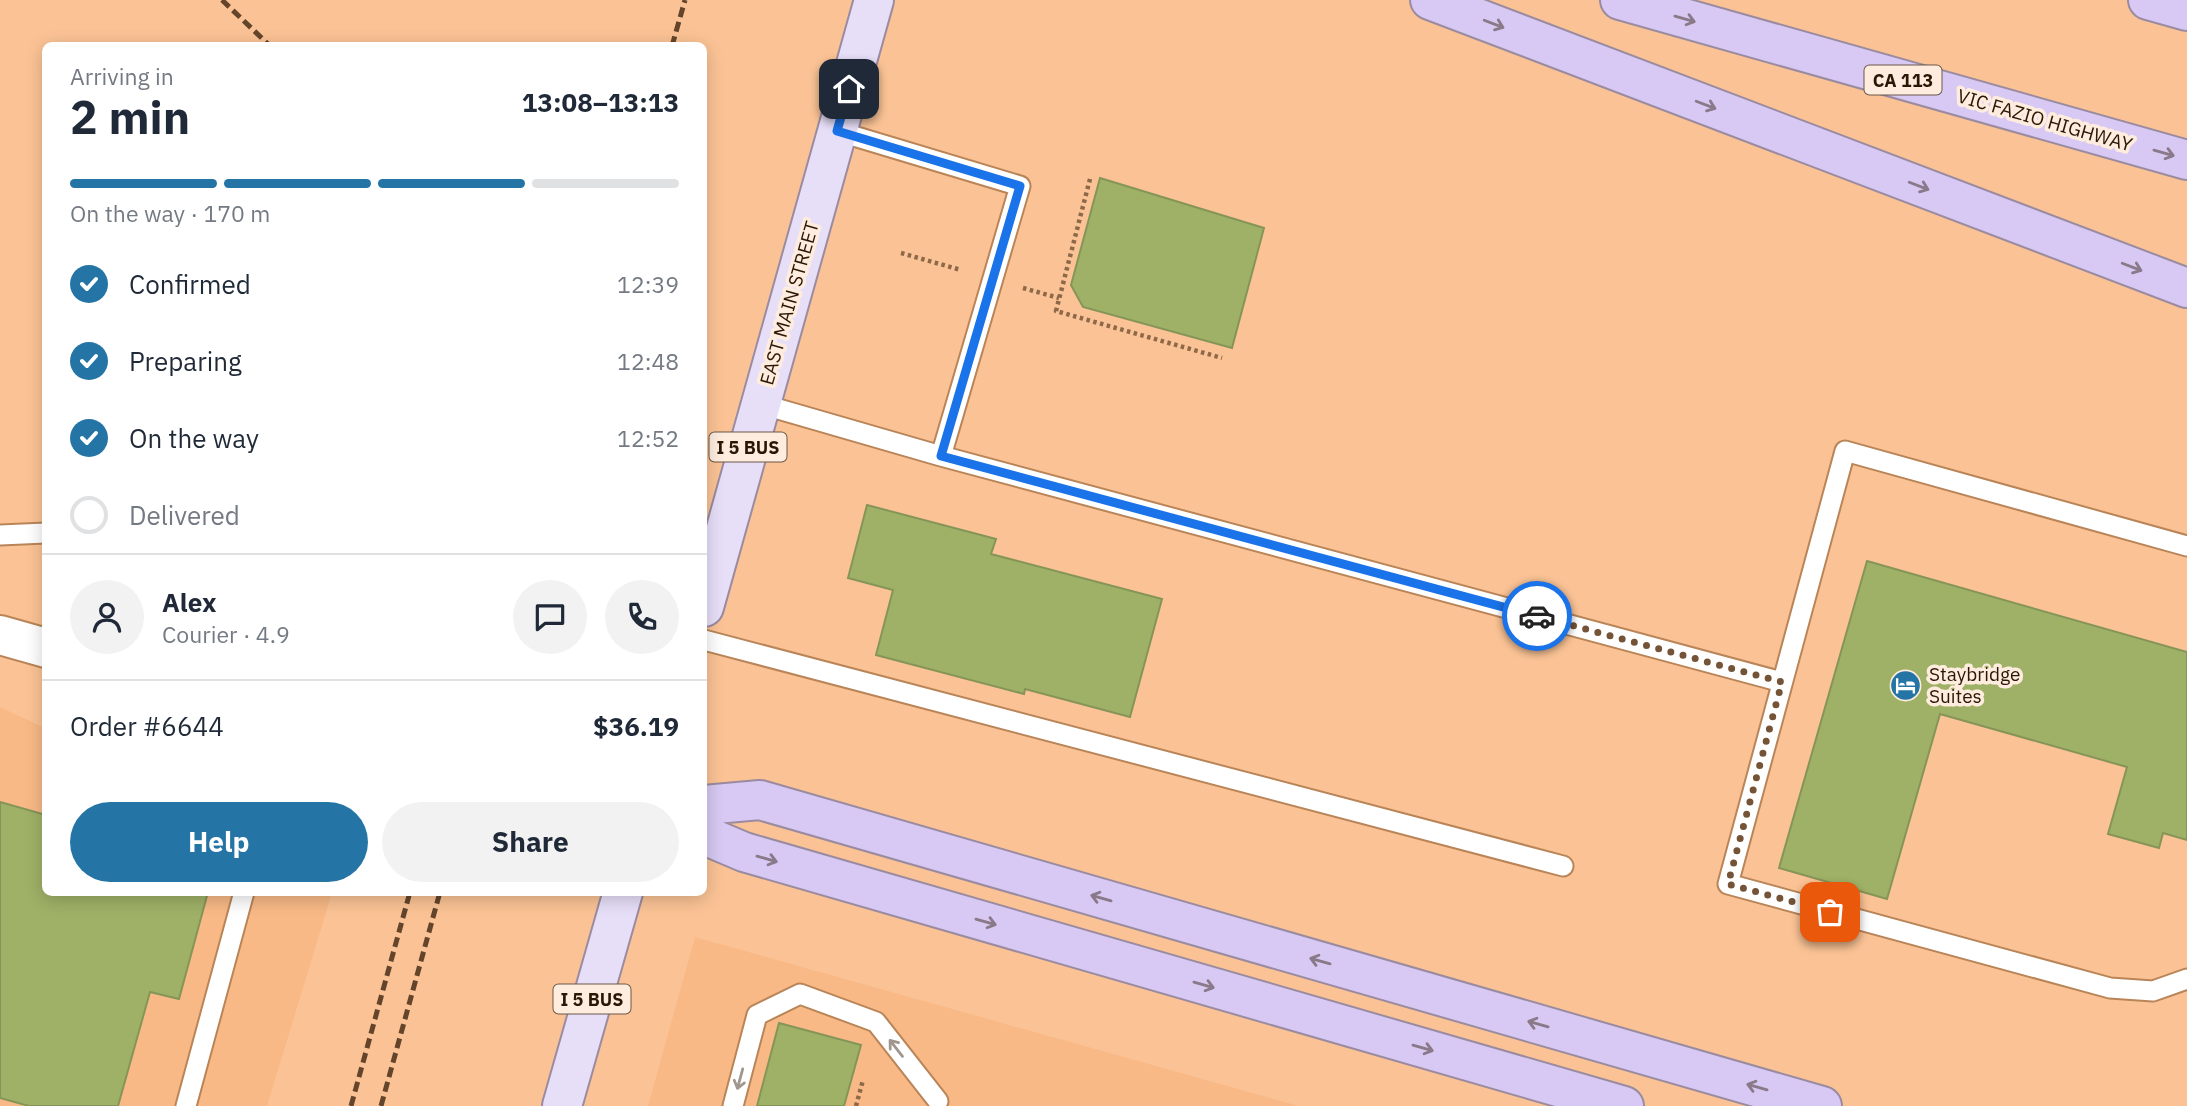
<!DOCTYPE html>
<meta charset="utf-8">
<style>
:root{--surface:#fff;--page:#f2f2f3;--text:#1f2937;--muted:#747a83;--line:#e0e1e3;--accent:#2475a6}
body{margin:0;font-family:"IBM Plex Sans",sans-serif;background:var(--page);color:var(--text);height:100vh;display:flex;flex-direction:column;font-size:26px;white-space:nowrap}
*{box-sizing:border-box;margin:0}
p{font-size:23px;color:var(--muted)}
.icon{flex:none;width:38px;height:38px;fill:none;stroke:currentColor;stroke-width:2;stroke-linecap:round;stroke-linejoin:round}
.map{position:relative;flex:1;overflow:hidden}
.details{position:absolute;left:42px;top:42px;width:665px;height:854px;display:flex;flex-direction:column;background:var(--surface);border-radius:10px;box-shadow:0 4px 18px #0003}
.details>*{flex:none}
.pin{position:absolute;display:grid;place-items:center;width:60px;height:60px;color:#fff;margin:-30px;border-radius:14px;box-shadow:0 4px 10px #0006}
.courier{position:absolute;display:grid;place-items:center;width:70px;height:70px;margin:-35px;border:5px solid #1a73e8;border-radius:50%;background:#fff;color:#222;box-shadow:0 2px 9px #0007}
.summary em{font-style:normal;font-weight:800}
.summary div{display:flex;flex-direction:column-reverse}
.summary{display:flex;align-items:center;justify-content:space-between;height:119px;padding:0 28px}
h1{font-size:46px;font-weight:800;line-height:52px}
.bar{display:grid;grid-template-columns:repeat(4,1fr);gap:10px 7px;align-content:center;height:84px;padding:0 28px}
.bar i{height:9px;border-radius:5px;background:var(--line)}
.bar .current{background:var(--accent)}
.bar p{grid-column:span 4}
.line{display:flex;align-items:center;gap:18px;padding:0 28px;border-top:2px solid var(--line)}
.line div{flex:1}
.round{display:grid;place-items:center;flex:none;width:74px;height:74px;border-radius:37px;background:var(--page)}
ol{padding:0 28px;list-style:none}
li{display:flex;align-items:center;gap:21px;height:77px}
li p{margin-inline-start:auto}
li .icon{padding:7px;border-radius:50%;background:var(--accent);color:#fff;stroke-width:4}
li:last-child{color:var(--muted)}
li i{width:38px;height:38px;border:4px solid var(--line);border-radius:50%}
.action{display:flex;gap:14px;margin-top:auto;padding:14px 28px}
.action a{flex:1;height:80px;border-radius:42px;background:var(--accent);color:#fff;font-size:28px;font-weight:800;line-height:80px;text-align:center}
.action a+a{background:var(--page);color:var(--text)}
.map>svg:first-child{display:block}
</style>
<div class="map">
<svg width="2187" height="1106" viewBox="0 0 2187 1106">
<rect width="100%" height="100%" fill="#fbc395"/>
<path fill="#f8b986" d="M 0,707 L 45,728 L 46,892 L 332,893 L 267,1106 L 0,1106 Z
M 695,937 L 1299,1106 L 648,1106 Z"/>
<path fill="#9fb167" stroke="#869557" stroke-width="2" d="M 1100,178 L 1264,228 L 1232,348 L 1083,307 L 1071,285 Z
M 867,505 L 996,539 L 991,554 L 1162,599 L 1130,717 L 1025,689 L 1024,694 L 876,655 L 893,590 L 848,578 Z
M 1867,561 L 2187,652 L 2187,840 L 2163,833 L 2159,848 L 2108,834 L 2127,767 L 1940,714 L 1887,899 L 1779,868 Z
M 0,802 L 46,815 L 46,892 L 208,892 L 179,999 L 150,992 L 118,1106 L 29,1106 L 0,1098 Z
M 779,1023 L 861,1045 L 844,1106 L 757,1106 Z"/>
<g fill="none" stroke-linecap="round" stroke-linejoin="round">
<defs>
<path id="service" d="M 837,131 L 1020,186 L 941,456
M 761,404 L 941,456 L 1782,682
M 0,535 L 46,533
M 2187,546 L 1845,451 L 1728,884 L 2110,988 L 2153,991 L 2187,979
M 704,640 L 1563,866
M 186,1106 L 244,892
M 733,1106 L 757,1015 L 800,994 L 876,1022 L 938,1101"/>
<path id="minor" d="M 0,635 L 46,648"/>
<path id="primary" d="M 704,607 L 874,0
M 562,1106 L 623,892"/>
<path id="motorway" d="M 1430,0 L 2187,288
M 1620,0 L 2187,160
M 2148,0 L 2187,11
M 704,805 L 760,800 L 1822,1106
M 704,835 L 744,852 L 1624,1106"/>
</defs>
<use href="#service" stroke="#b98558" stroke-width="23"/>
<use href="#minor" stroke="#b98558" stroke-width="42"/>
<use href="#primary" stroke="#9b8ba0" stroke-width="42"/>
<use href="#motorway" stroke="#9b8ba0" stroke-width="42"/>
<path stroke="#8d6849" stroke-width="4.5" stroke-dasharray="3.5 3.5" stroke-linecap="butt" d="M 1090,179 L 1056,311 L 1222,358
M 901,253 L 961,270
M 1023,288 L 1059,298
M 856,1106 L 863,1080"/>
<use href="#service" stroke="#fff" stroke-width="19"/>
<use href="#minor" stroke="#fff" stroke-width="38"/>
<use href="#primary" stroke="#e7dff8" stroke-width="38"/>
<use href="#motorway" stroke="#d7c9f3" stroke-width="38"/>
<path stroke="#64452c" stroke-width="5" stroke-dasharray="10 5" stroke-linecap="butt" d="M 222,0 L 270,46
M 672,46 L 685,0
M 351,1106 L 410,892
M 381,1106 L 440,892"/>
</g>
<defs><path id="oneway-shaft" d="M-6 0H5M1.5-3L5.5 0L1.5 3" fill="none" stroke-width="1.6" stroke-linecap="round" stroke-linejoin="round" transform="scale(1.75)"/></defs>
<g stroke="#8a7988">
<use href="#oneway-shaft" transform="translate(1685 19) rotate(16)"/>
<use href="#oneway-shaft" transform="translate(1494 24) rotate(21)"/>
<use href="#oneway-shaft" transform="translate(1706 105) rotate(21)"/>
<use href="#oneway-shaft" transform="translate(2164 153) rotate(16)"/>
<use href="#oneway-shaft" transform="translate(1919 186) rotate(21)"/>
<use href="#oneway-shaft" transform="translate(2132 267) rotate(21)"/>
<use href="#oneway-shaft" transform="translate(767 859) rotate(16)"/>
<use href="#oneway-shaft" transform="translate(1101 898) rotate(-164)"/>
<use href="#oneway-shaft" transform="translate(986 922) rotate(16)"/>
<use href="#oneway-shaft" transform="translate(1320 961) rotate(-164)"/>
<use href="#oneway-shaft" transform="translate(1204 985) rotate(16)"/>
<use href="#oneway-shaft" transform="translate(1538 1024) rotate(-164)"/>
<use href="#oneway-shaft" transform="translate(1423 1048) rotate(16)"/>
<use href="#oneway-shaft" transform="translate(1757 1087) rotate(-164)"/>
</g>
<g stroke="#a0978e">
<use href="#oneway-shaft" transform="translate(896 1048) rotate(-128)"/>
<use href="#oneway-shaft" transform="translate(740 1079) rotate(105)"/>
</g>
<g fill="none" stroke-linecap="round" stroke-linejoin="round">
<path stroke="#745337" stroke-width="7" stroke-dasharray="0 12.6" d="M 1537,616 L 1782,682 L 1728,884 L 1830,912"/>
<path stroke="#1a73e8" stroke-width="9" d="M 849,89 L 837,131 L 1020,186 L 941,456 L 1537,616"/>
</g>
<defs>
<symbol id="hotel-disc" viewBox="-11 -11 22 22"><circle r="9.5" fill="#2475a6" stroke="#feeddf"/><path d="M-6-4.5h1.5V1H6V5H4.5V3h-9V5H-6ZM-4 0a1.8 1.8 0 1 1 3.6 0ZM.5 0V-2.5h3Q6-2.5 6 0Z" fill="#fff"/></symbol>
</defs>
<g fill-rule="evenodd">
<use href="#hotel-disc" x="1888" y="668" width="35" height="35"/>
</g>
<g text-anchor="middle" dominant-baseline="central" stroke-width="7" stroke-linejoin="round" paint-order="stroke">
<g fill="#feeddf" stroke="#6b5746" stroke-width="2">
<rect x="1864.5" y="65.5" width="77" height="29" rx="5"/>
<rect x="709.5" y="432.5" width="77" height="29" rx="5"/>
<rect x="553.5" y="984.5" width="77" height="29" rx="5"/>
</g>
<g font-size="18" font-weight="bold" fill="#2c1705">
<text x="1903" y="80">CA 113</text>
<text x="748" y="447">I 5 BUS</text>
<text x="592" y="999">I 5 BUS</text>
</g>
<g font-size="19" fill="#2c1705" stroke="#feeddf">
<text transform="translate(2045 120) rotate(16)">VIC FAZIO HIGHWAY</text>
<text transform="translate(789 303) rotate(-74)">EAST MAIN STREET</text>
</g>
<g font-size="19" fill="#2c1705" stroke="#feeddf" text-anchor="start">
<text x="1929" y="674">Staybridge<tspan x="1929" dy="22">Suites</tspan></text>
</g>
</g>
</svg>
<div class="pin" style="left:1830px;top:912px;background:#ea580c"><svg class="icon" aria-label="bag" viewBox="0 0 24 24"><path d="M5 8h14l-1 12H6zM9 8a3 3 0 0 1 6 0"/></svg></div>
<div class="pin" style="left:849px;top:89px;background:#1f2937"><svg class="icon" aria-label="home" viewBox="0 0 24 24"><path d="M3 11l9-7 9 7M6 9v11h12V9"/></svg></div>
<div class="courier" style="left:1537px;top:616px"><svg class="icon" aria-label="car" viewBox="0 0 24 24"><path d="M5 17H2v-5l4-1 3-4h7l3 4 3 1v5h-3M9 17h6M6 11h13"/><circle cx="7" cy="17" r="2"/><circle cx="17" cy="17" r="2"/></svg></div>
<section class="details">
<div class="summary"><div><h1>2 min</h1><p>Arriving in</p></div><em>13:08–13:13</em></div>
<div class="bar"><i class="current"></i><i class="current"></i><i class="current"></i><i></i><p>On the way · 170 m</p></div>
<ol>
<li><svg class="icon" aria-label="check" viewBox="0 0 24 24"><path d="M5 12l5 5 9-10"/></svg>Confirmed<p>12:39</p></li>
<li><svg class="icon" aria-label="check" viewBox="0 0 24 24"><path d="M5 12l5 5 9-10"/></svg>Preparing<p>12:48</p></li>
<li><svg class="icon" aria-label="check" viewBox="0 0 24 24"><path d="M5 12l5 5 9-10"/></svg>On the way<p>12:52</p></li>
<li><i></i>Delivered</li>
</ol>
<div class="line" style="height:126px"><a class="round"><svg class="icon" aria-label="person" viewBox="0 0 24 24"><circle cx="12" cy="8" r="4"/><path d="M4 21q1-7 8-7t8 7"/></svg></a><div><b>Alex</b><p>Courier · 4.9</p></div><a class="round"><svg class="icon" aria-label="chat" viewBox="0 0 24 24"><path d="M4 5h16v11H9l-5 4z"/></svg></a><a class="round"><svg class="icon" aria-label="phone" viewBox="0 0 24 24"><path d="M5 4h4l2 5-3 2q2 4 5 5l2-3 5 2v4C11 20 4 13 5 4z"/></svg></a></div>
<div class="line" style="height:91px"><div>Order #6644</div><b>$36.19</b></div>
<div class="action"><a>Help</a><a>Share</a></div>
</section>
</div>
